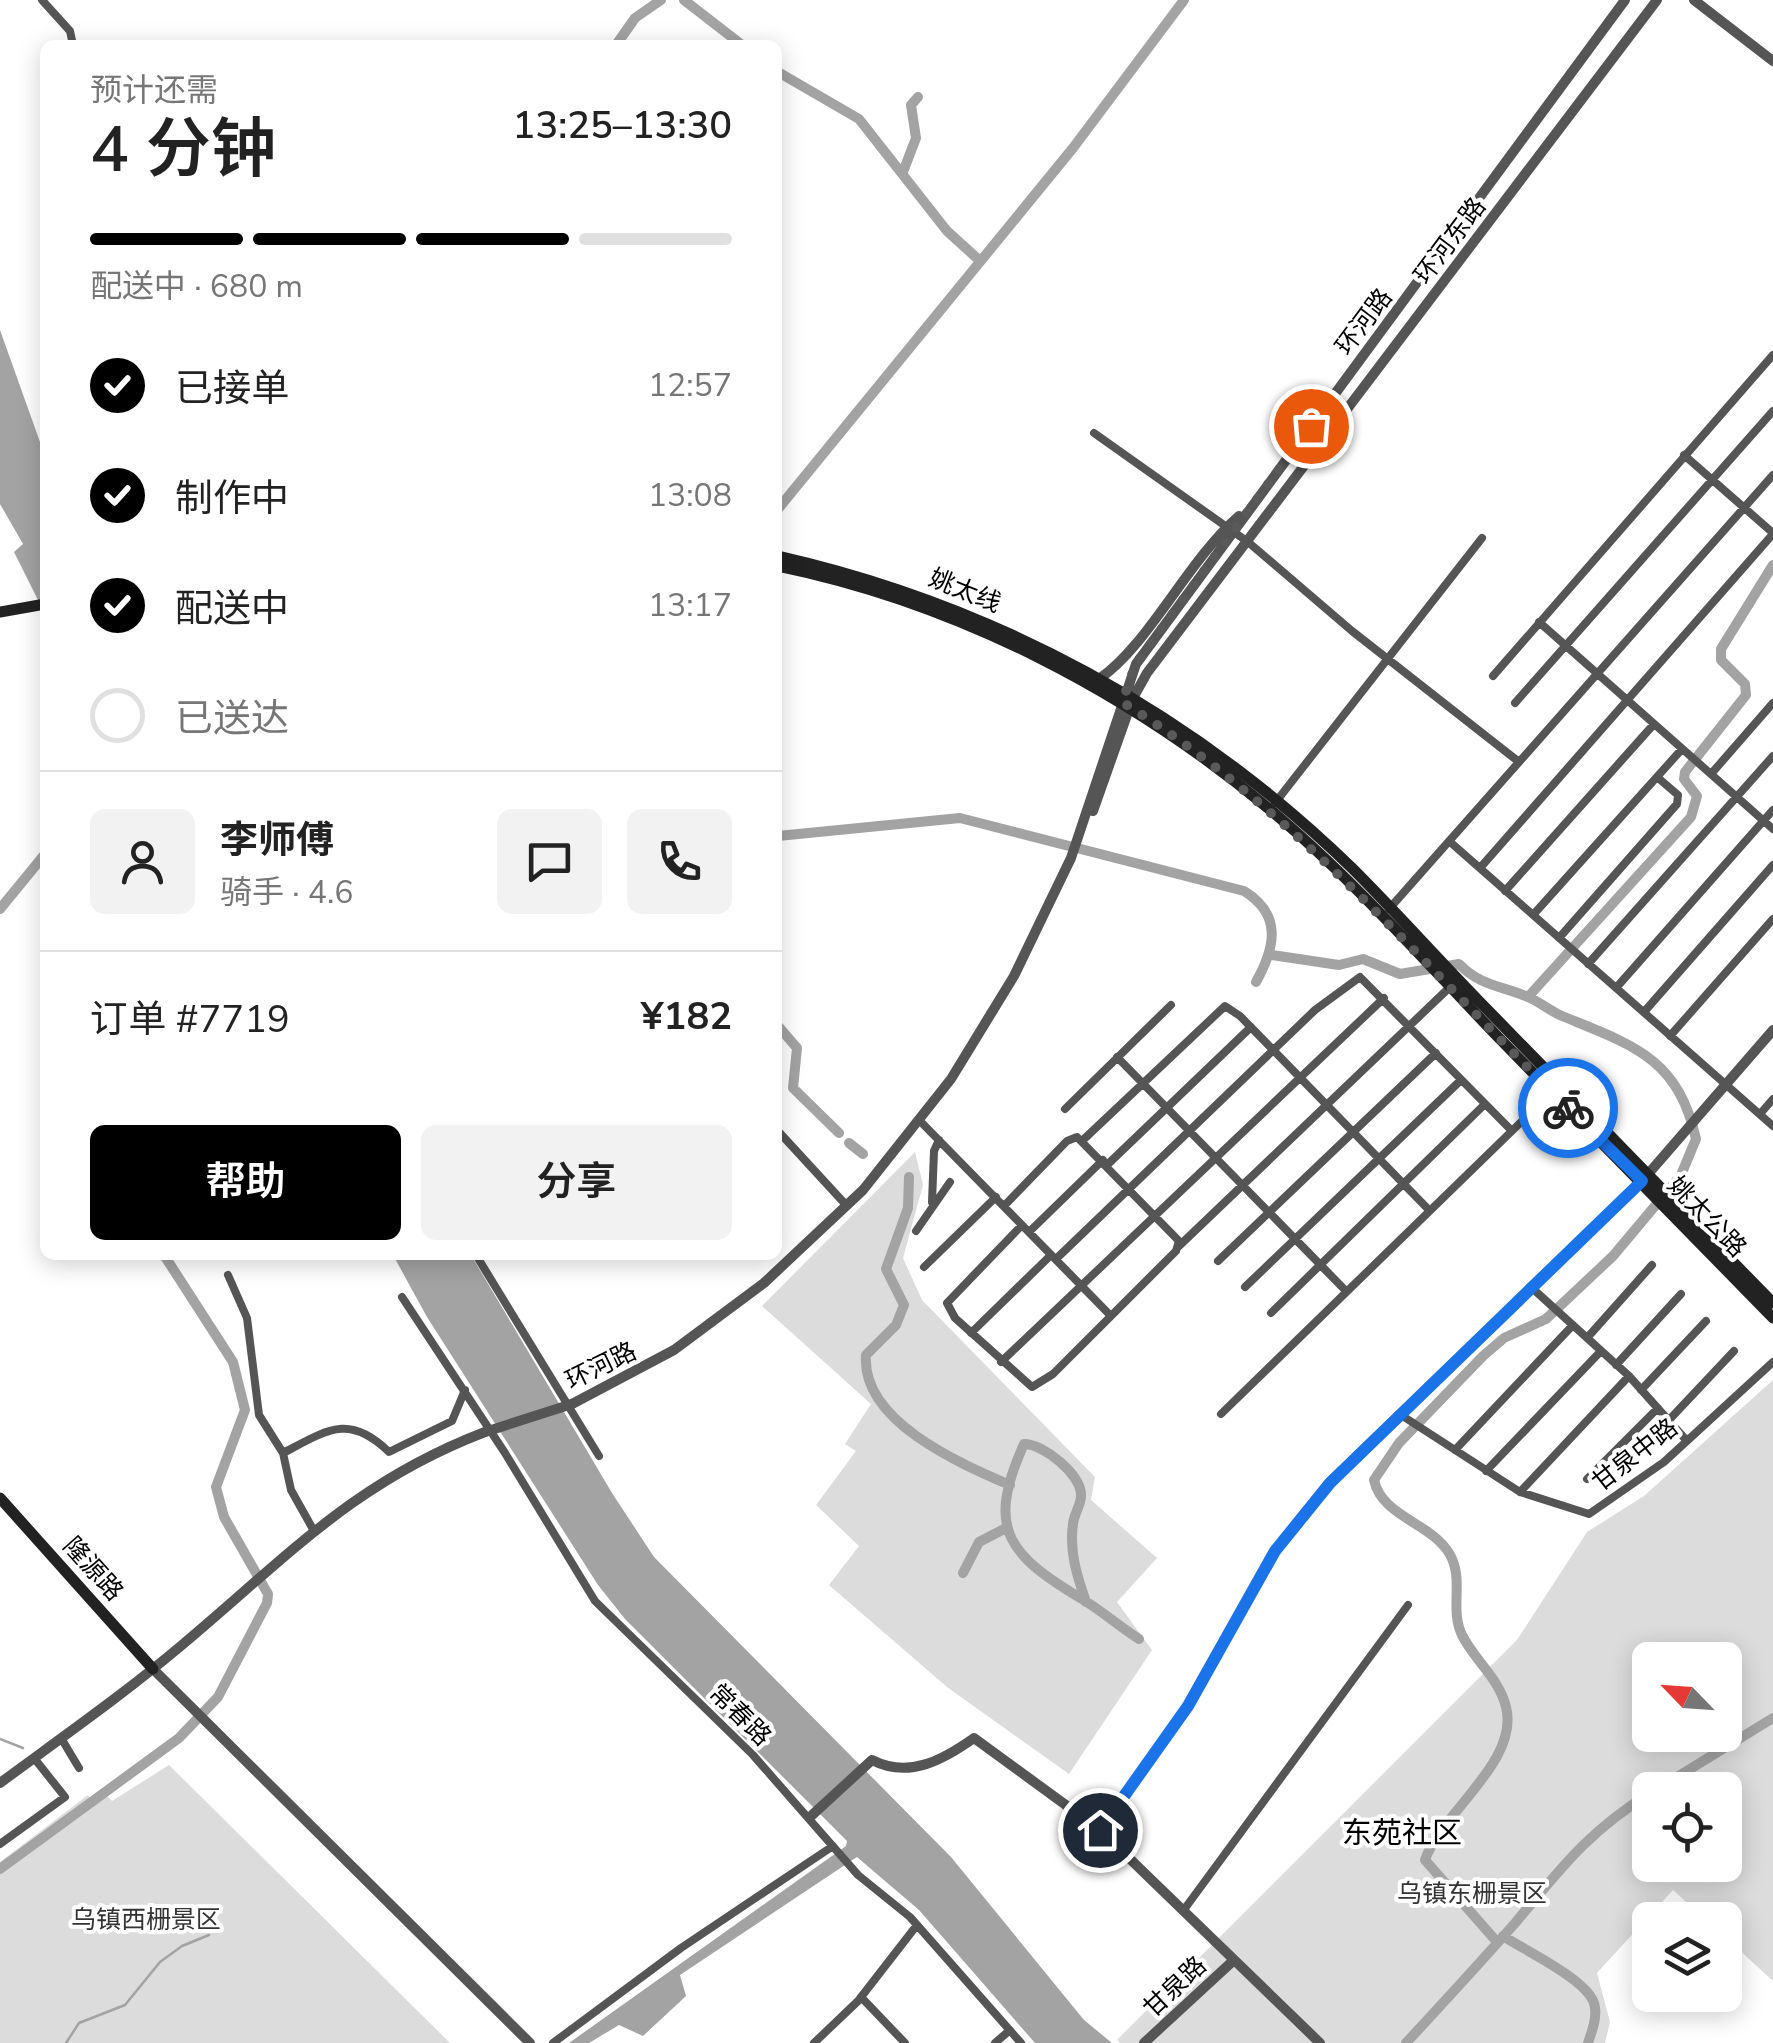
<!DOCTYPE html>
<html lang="zh">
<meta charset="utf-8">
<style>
:root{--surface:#fff;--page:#f2f2f2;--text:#222;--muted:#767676;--line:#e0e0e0;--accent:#000}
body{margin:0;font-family:"Nunito Sans","Noto Sans SC",sans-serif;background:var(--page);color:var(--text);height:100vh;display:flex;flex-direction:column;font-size:38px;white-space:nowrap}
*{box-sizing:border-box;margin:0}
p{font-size:32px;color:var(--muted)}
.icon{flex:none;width:55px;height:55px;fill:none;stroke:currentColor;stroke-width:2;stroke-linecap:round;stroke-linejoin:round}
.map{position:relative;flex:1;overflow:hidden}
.drawer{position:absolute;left:40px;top:40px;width:742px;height:1220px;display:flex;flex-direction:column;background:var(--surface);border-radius:15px;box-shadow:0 5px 25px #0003}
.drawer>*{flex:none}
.needle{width:65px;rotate:295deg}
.controls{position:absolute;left:1632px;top:1642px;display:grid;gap:20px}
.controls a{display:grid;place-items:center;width:110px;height:110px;border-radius:15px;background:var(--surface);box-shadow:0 5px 25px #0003;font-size:50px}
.pin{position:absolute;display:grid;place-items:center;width:85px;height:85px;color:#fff;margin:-42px;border:5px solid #fff;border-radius:50%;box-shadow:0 2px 10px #0007}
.courier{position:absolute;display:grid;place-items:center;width:100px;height:100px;margin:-50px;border:8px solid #1a73e8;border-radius:50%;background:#fff;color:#222;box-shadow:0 2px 12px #0007}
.head em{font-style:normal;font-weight:600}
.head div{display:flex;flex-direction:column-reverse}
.head{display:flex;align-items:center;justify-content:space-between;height:170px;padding:0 50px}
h1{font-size:65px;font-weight:600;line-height:75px}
.bar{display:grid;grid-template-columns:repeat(4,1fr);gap:15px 10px;align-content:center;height:120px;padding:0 50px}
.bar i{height:12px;border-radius:8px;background:var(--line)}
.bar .current{background:var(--accent)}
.bar p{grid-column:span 4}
.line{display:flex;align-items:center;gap:25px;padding:0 50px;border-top:2px solid var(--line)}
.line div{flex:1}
.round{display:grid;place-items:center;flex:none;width:105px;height:105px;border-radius:15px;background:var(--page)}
ol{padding:0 50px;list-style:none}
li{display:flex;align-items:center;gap:30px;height:110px}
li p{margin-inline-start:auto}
li .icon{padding:10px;border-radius:50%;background:var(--accent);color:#fff;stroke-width:4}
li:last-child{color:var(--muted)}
li i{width:55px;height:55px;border:5px solid var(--line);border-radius:50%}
.action{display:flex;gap:20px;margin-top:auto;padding:20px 50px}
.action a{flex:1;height:115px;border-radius:15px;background:var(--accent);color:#fff;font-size:40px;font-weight:600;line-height:115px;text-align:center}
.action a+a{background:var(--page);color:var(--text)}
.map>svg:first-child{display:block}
</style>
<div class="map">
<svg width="1773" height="2043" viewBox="0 0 1773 2043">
<rect width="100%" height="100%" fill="#fff"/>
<path fill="#dcdcdc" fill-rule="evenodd" d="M 915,1152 L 923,1185 L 903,1258 L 922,1300 L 1095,1477 L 1091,1500 L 1157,1558 L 1117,1602 L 1152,1650 L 1069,1774 L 947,1687 L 829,1585 L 859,1546 L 816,1505 L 856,1451 L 845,1444 L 871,1404 L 762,1306 Z
M 1773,1380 L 1773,1981 L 1725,1937 L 1725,1920 L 1706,1920 L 1673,1890 L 1597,1973 L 1610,2022 L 1605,2043 L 1120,2043 L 1117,2040 L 1517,1640 L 1587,1532 L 1644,1496 ZM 1650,1660 L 1725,1660 L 1725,1735 L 1650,1735 ZM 1650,1790 L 1725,1790 L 1725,1865 L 1650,1865 Z
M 169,1765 L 450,2043 L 0,2043 L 0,1862 L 88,1795 L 90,1798 L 103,1791 L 112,1801 Z"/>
<path fill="#a3a3a3" d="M 0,330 L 45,456 L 45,614 L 14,552 L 23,544 L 0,504 Z
M 393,1255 L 471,1255 L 612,1493 L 654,1557 L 951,1857 L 1084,2020 L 1112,2043 L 1035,2043 L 919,1910 L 857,1857 L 680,1975 L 686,1996 L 643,2036 L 619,2025 L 589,2043 L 569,2043 L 846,1846 L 847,1841 L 625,1619 L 598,1585 L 427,1317 Z"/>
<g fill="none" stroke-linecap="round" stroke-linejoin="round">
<path stroke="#a3a3a3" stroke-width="2.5" d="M 0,1739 L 23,1748
M 66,2043 L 79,2023 L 125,2005 L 160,1962 L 182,1946 L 209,1935"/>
<path stroke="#a3a3a3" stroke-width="10" d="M 684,0 L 742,45
M 616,45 L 635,18 L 661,0
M 778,72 L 859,119 L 947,231 L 979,260
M 903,172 L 916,138 L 911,105 L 918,97
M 778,509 L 1073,148 L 1184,0
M 778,836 L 960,818 L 1244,891 C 1283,915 1275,948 1256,982
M 0,909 L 45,854
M 1272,955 L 1339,965 L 1363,959 L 1400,974 L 1459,964 C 1480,986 1503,986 1528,997 C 1540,1002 1550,1011 1562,1016 C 1633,1045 1678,1058 1696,1139 L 1681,1175 L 1613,1256 L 1546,1319 L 1504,1338 L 1483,1356 L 1399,1443 L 1374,1480 C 1382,1517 1430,1522 1449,1553 C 1465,1579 1449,1608 1462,1635 C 1475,1661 1499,1678 1506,1707 C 1520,1761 1441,1813 1425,1860 L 1497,1942
M 1528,997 L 1691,817 L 1697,796 L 1684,779 L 1685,772 L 1746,695 L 1745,684 L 1721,660 L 1721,649 L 1773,565
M 778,1026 L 797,1048 L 793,1088 L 839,1133
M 849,1143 L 863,1154
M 909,1177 L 908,1208 L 886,1269 L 904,1305 L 896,1325 L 866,1355 C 861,1421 959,1463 1010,1485
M 963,1573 L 979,1542 L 1006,1528
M 1086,1602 C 1077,1576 1069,1551 1073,1524 C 1074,1513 1082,1504 1081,1494 C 1080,1474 1044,1444 1024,1444 C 985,1530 1009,1555 1082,1599 C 1102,1611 1120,1627 1139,1639
M 1656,1790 L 1773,1718
M 0,1869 L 179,1738 L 218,1697 L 267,1603 L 268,1594 L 224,1517 L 216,1487 L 245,1410 L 233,1362 L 164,1255
M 1503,1936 C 1526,1951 1586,1979 1594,2003 C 1598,2016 1592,2031 1588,2043
M 1406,2043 C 1443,2003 1480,1963 1516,1922 C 1562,1867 1588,1832 1650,1793"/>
<path stroke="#555" stroke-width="8" d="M 42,0 L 70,31 L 73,45
M 1094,433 L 1248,542 L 1352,631 L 1519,762
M 1684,455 L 1773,533
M 1539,622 L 1773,829
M 1493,676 L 1773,355
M 1515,703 L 1773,411
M 1711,774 L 1773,703
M 1275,803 L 1482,538
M 1449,841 L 1773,1126
M 1480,868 L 1773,534
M 1505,891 L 1654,724
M 1389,909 L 1773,475
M 1533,915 L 1682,749
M 1559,938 L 1677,804 L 1678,795 L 1657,777
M 1588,964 L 1773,756
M 1616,988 L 1773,810
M 1644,1012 L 1773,865
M 1670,1036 L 1773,919
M 1117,1057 L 1346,1291
M 1065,1109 L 1171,1005
M 1760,1114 L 1773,1099
M 920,1121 L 1110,1315
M 778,1131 L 847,1206
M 1083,1140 L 1225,1006 L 1240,1016 L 1429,1210
M 1107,1165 L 1251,1027
M 932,1202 L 934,1151 L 939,1140
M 1004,1206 L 1067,1141 L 1077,1137 L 1179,1241 L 1176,1251 L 1053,1374 L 1032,1387 L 955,1318 L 947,1303 L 1022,1225
M 916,1231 L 950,1182
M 1029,1232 L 1103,1160
M 1179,1246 L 1451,986
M 476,1255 L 599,1456
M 1056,1259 L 1315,1010 L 1360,977 L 1512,1131
M 1218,1261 L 1436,1053
M 924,1267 L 996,1197
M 228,1275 L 247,1318 L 259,1415 L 283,1453 L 291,1490 L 314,1531
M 1245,1287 L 1461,1080
M 1532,1288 L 1629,1376 L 1687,1441
M 402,1297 L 505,1453 L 595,1601 L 753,1755 L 858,1875 L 910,1917 L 1021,2043
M 1271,1313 L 1485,1104
M 971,1333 L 1051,1255
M 1587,1338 L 1652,1265
M 1001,1362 L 1384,998
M 1616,1365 L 1681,1294
M 1641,1390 L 1706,1321
M 1221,1414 L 1553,1091
M 1401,1415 L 1520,1492 L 1589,1514 L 1664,1462 L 1773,1362
M 1669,1420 L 1734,1351
M 1455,1450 L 1573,1325
M 283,1453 C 327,1430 349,1413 389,1452 L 452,1421 L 465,1390
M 1486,1471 L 1601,1351
M 1587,1479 L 1658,1408
M 1520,1492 L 1629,1376
M 61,1738 L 79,1768
M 0,1844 L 65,1797 L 34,1758
M 1183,1911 L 1408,1605
M 861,1997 L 905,2043
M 553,2043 L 681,1948 L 833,1846
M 814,2043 L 858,2001 L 917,1925
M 995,2043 L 1010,2030"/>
<path stroke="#555" stroke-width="10" d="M 1694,0 L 1773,61
M 1099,679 C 1148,646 1188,560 1239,516
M 1093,811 L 1133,698 L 1147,673 L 1657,0
M 572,1404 L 674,1350 L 764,1283 L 863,1190 L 951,1079 L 1014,976 L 1071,858 L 1136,664 L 1625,0
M 153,1669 L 530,2043
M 0,1783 C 61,1738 124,1694 182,1645 C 287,1557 354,1482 485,1432
M 810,1817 L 872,1760 C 909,1779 943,1760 974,1738 L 1100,1830 L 1320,2043
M 1100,1830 L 1188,1706 L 1275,1551 L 1329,1483 L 1642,1181 L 1773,1030
M 1144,2043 L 1234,1960"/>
<path stroke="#222" stroke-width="11" d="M 778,556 C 995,605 1193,713 1353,869 C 1396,912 1436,957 1478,1000 C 1577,1101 1675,1202 1773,1303
M 778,566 C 958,603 1127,691 1268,808 C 1351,877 1423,959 1498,1037 C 1590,1131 1682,1224 1773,1318
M 0,612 L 45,604
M 0,1498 L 153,1669"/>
<path stroke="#555" stroke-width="10" d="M 485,1432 L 572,1404"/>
</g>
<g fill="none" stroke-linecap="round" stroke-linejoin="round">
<path stroke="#595959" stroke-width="10" stroke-dasharray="0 18" d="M 1311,426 L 1136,664 L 1122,702 C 1296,810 1424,966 1568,1108"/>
<path stroke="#1a73e8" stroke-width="12" d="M 1100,1830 L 1188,1706 L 1275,1551 L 1330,1483 L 1642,1181 L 1568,1108"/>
</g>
<g text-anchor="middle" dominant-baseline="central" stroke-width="8" stroke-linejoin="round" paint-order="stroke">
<g font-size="25" fill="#000" stroke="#fff">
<text transform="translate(1450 241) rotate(-53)">环河东路</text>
<text transform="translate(1364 322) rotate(-53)">环河路</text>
<text transform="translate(965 591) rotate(22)">姚太线</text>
<text transform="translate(1707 1217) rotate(46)">姚太公路</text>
<text transform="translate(601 1366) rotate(-26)">环河路</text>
<text transform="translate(1635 1455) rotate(-38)">甘泉中路</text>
<text transform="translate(93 1569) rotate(48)">隆源路</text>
<text transform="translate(740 1715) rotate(45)">常春路</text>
<text transform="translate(1175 1987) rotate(-43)">甘泉路</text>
</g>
<g font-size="25" fill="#333" stroke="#fff">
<text x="1472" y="1894">乌镇东栅景区</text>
<text x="146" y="1920">乌镇西栅景区</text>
</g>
<g font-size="30" fill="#000" stroke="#fff">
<text x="1402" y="1833">东苑社区</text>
</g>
</g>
</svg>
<div class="controls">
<a><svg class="needle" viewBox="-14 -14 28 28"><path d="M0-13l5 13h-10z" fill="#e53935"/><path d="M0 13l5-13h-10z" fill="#767676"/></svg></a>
<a><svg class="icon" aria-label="locate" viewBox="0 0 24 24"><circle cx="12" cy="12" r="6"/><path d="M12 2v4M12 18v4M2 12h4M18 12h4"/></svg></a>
<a><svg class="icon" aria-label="layers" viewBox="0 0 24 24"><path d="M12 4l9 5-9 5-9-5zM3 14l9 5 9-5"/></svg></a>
</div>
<div class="pin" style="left:1311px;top:426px;background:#ea580c"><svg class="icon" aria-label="bag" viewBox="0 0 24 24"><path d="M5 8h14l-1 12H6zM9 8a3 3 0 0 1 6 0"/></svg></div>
<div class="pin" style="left:1100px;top:1830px;background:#1f2937"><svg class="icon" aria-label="home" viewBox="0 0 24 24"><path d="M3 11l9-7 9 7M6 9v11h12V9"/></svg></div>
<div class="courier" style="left:1568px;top:1108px"><svg class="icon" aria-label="bike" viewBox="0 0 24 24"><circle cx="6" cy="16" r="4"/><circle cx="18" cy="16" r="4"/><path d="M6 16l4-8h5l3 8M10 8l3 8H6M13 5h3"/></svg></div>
<section class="drawer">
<div class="head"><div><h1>4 分钟</h1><p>预计还需</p></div><em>13:25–13:30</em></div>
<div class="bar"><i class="current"></i><i class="current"></i><i class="current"></i><i></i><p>配送中 · 680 m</p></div>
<ol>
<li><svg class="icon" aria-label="check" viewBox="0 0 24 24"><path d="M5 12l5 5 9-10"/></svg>已接单<p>12:57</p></li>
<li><svg class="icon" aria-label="check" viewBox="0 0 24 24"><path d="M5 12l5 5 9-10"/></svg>制作中<p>13:08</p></li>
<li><svg class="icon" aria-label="check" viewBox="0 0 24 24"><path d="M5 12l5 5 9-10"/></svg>配送中<p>13:17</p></li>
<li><i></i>已送达</li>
</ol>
<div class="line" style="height:180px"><a class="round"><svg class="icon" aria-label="person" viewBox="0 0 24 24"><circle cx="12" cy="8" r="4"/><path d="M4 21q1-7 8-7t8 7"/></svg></a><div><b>李师傅</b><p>骑手 · 4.6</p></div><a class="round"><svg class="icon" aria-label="chat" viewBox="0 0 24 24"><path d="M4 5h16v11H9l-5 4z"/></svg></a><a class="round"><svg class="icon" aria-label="phone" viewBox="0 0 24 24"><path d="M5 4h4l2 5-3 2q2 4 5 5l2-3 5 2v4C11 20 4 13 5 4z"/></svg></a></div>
<div class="line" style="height:130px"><div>订单 #7719</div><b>¥182</b></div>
<div class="action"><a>帮助</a><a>分享</a></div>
</section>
</div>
